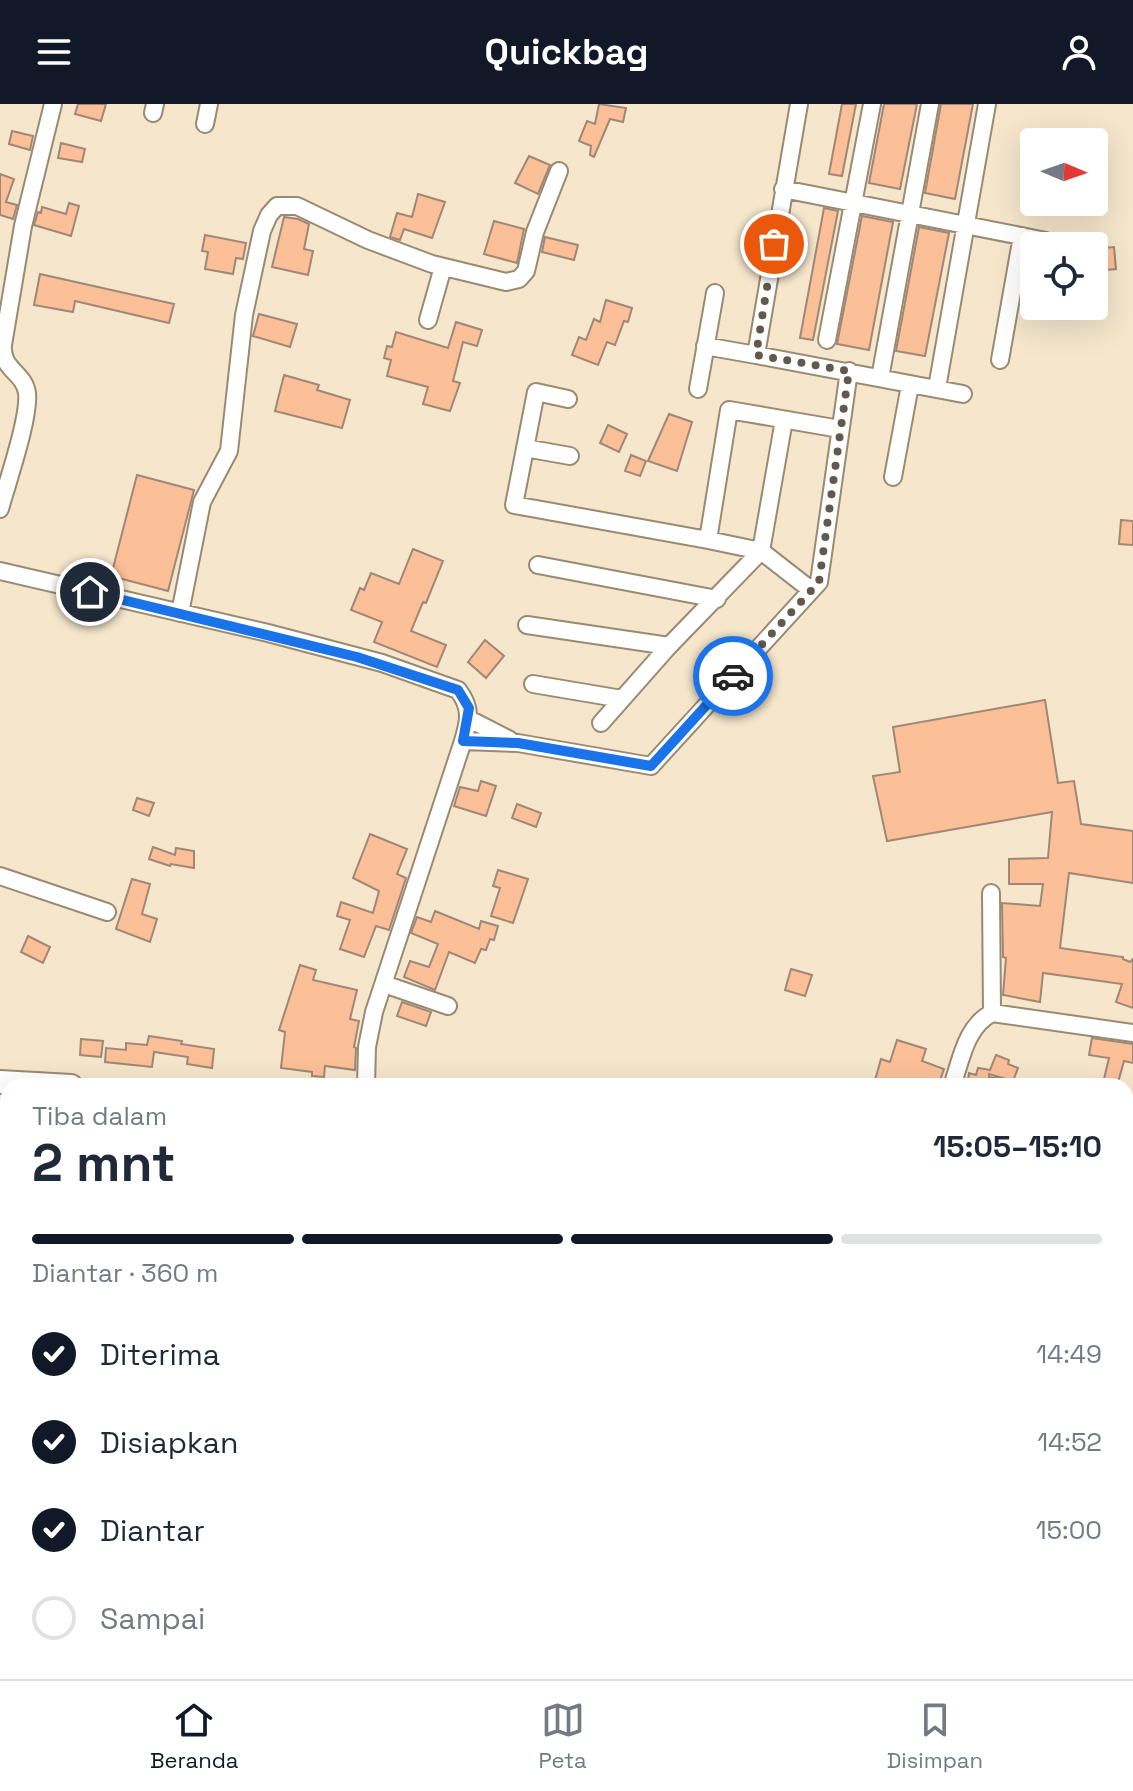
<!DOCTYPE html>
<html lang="id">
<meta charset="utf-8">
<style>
:root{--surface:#fff;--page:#f2f2f3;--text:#1f2937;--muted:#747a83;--line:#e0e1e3;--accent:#111827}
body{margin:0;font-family:"Space Grotesk",sans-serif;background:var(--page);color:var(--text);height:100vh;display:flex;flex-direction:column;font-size:30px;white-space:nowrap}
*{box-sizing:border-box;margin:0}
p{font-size:26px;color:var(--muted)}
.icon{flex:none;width:44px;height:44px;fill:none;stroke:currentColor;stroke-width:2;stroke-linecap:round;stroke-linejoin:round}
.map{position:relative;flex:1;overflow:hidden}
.details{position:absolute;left:0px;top:974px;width:1134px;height:602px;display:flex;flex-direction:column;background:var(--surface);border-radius:24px 24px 0 0;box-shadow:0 8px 32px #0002}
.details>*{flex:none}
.needle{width:52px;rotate:92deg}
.buttons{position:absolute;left:1020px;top:24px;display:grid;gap:16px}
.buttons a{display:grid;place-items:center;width:88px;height:88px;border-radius:8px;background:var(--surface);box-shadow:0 8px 32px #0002;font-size:40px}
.pin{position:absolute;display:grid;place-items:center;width:68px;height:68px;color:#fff;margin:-34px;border:4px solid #fff;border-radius:50%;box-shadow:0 2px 8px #0007}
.courier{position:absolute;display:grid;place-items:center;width:80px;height:80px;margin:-40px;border:6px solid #1a73e8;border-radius:50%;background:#fff;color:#222;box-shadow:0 2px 10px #0007}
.overview em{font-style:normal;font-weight:600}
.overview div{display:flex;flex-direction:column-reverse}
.overview{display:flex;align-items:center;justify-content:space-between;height:136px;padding:0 32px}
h1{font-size:52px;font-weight:600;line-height:60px}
.bar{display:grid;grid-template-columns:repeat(4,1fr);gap:12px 8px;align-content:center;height:96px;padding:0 32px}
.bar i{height:10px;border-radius:6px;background:var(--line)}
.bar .current{background:var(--accent)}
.bar p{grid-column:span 4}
ol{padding:0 32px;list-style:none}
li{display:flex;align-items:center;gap:24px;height:88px}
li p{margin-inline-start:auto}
li .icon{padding:8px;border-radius:50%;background:var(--accent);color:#fff;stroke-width:4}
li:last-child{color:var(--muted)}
li i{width:44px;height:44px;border:4px solid var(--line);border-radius:50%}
header{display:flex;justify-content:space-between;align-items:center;height:104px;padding:0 32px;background:var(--accent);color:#fff;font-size:36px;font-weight:600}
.menu{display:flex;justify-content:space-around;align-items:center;height:112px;border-top:2px solid var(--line);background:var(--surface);font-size:22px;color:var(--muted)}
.menu a{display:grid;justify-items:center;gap:4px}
.menu .current{color:var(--accent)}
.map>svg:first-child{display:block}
</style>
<header><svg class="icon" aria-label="menu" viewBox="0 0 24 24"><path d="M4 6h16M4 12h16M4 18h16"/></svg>Quickbag<svg class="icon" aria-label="person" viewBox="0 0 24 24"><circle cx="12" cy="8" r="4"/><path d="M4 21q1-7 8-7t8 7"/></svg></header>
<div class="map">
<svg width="1133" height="1575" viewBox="0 0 1133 1575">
<rect width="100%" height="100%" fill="#f5e6cc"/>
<path fill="#fbc098" stroke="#a08777" stroke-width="2" d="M 78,0 L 106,0 L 101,17 L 75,10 Z
M 599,0 L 626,4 L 623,18 L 610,15 L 594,53 L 590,51 L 591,42 L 579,37 L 587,17 L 595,20 Z
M 842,0 L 856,0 L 842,72 L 829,70 Z
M 884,0 L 917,0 L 900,85 L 869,79 Z
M 941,0 L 973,0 L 955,95 L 925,89 Z
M 12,27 L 33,32 L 30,46 L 9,40 Z
M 61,39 L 85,45 L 82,58 L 58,54 Z
M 529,52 L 550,61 L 538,90 L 515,79 Z
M 0,70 L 14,75 L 6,98 L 17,101 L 13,115 L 0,111 Z
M 418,90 L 445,98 L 432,134 L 404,125 L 400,136 L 390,133 L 397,109 L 412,113 Z
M 69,99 L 79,102 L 71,132 L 34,121 L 38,108 L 41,109 L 42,103 L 66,110 Z
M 824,104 L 838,107 L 813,236 L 800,234 Z
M 862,112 L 893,118 L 869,246 L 837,240 Z
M 284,113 L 298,115 L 309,120 L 304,145 L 313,147 L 308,171 L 272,163 Z
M 494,117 L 524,125 L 517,159 L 484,150 Z
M 919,123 L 949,129 L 925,252 L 896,247 Z
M 205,131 L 246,139 L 243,155 L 236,154 L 233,170 L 205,165 L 208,148 L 202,147 Z
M 545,133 L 578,141 L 574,156 L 542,148 Z
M 1114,143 L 1116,165 L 1094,167 L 1094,145 Z
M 40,170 L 174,200 L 169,219 L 75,197 L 73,208 L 34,201 Z
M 606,196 L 632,204 L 628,218 L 624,217 L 615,241 L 607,238 L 598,261 L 572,251 L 579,233 L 586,236 L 594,215 L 600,218 Z
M 259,210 L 297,220 L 290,243 L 253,232 Z
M 456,218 L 482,226 L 477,242 L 463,238 L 453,277 L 460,279 L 450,307 L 423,300 L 428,283 L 387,272 L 391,256 L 384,254 L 387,242 L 392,243 L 396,228 L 448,244 Z
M 284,271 L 319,281 L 317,286 L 350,296 L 342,324 L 275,307 Z
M 669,310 L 692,318 L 677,367 L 648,357 Z
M 608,321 L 627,330 L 619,348 L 600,339 Z
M 631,351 L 646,357 L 640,372 L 625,367 Z
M 137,371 L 194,386 L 168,487 L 111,472 Z
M 1121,416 L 1133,417 L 1133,441 L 1119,440 Z
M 413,445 L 443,457 L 426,499 L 423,498 L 411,527 L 446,541 L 437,563 L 374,538 L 382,518 L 351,506 L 360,484 L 364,486 L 371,469 L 399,480 Z
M 485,536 L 504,552 L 486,574 L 468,558 Z
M 1045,596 L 1058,679 L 1074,677 L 1081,720 L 1133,727 L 1133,779 L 1069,769 L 1060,844 L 1123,853 L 1123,855 L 1130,858 L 1133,855 L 1133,904 L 1116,898 L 1122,880 L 1043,869 L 1040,898 L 1003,891 L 1006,854 L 1003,853 L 1002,799 L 1040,802 L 1043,780 L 1009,780 L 1009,755 L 1048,754 L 1052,708 L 887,737 L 873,672 L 900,668 L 893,623 Z
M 481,677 L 496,682 L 486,712 L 454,702 L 460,683 L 478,687 Z
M 137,694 L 154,699 L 149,712 L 133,706 Z
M 517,700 L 541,709 L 536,723 L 512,714 Z
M 370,730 L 407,745 L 397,770 L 406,774 L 389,826 L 376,822 L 364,853 L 340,845 L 350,816 L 337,812 L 341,798 L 373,809 L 379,787 L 353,774 Z
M 153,743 L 175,751 L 176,744 L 194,747 L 194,764 L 171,760 L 170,762 L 149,755 Z
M 498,766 L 528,775 L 513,819 L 491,812 L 500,784 L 493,782 Z
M 132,775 L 150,780 L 142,810 L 157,815 L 150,838 L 116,825 Z
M 435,807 L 479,825 L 481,817 L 498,822 L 494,836 L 490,835 L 486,846 L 481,845 L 475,859 L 449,848 L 435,886 L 404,873 L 410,857 L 429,863 L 438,840 L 411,829 L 417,813 L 431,818 Z
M 28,832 L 50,843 L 43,859 L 21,848 Z
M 300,861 L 316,866 L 313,876 L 357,886 L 350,915 L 359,917 L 354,943 L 356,944 L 355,966 L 325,962 L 324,973 L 312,972 L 312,968 L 281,964 L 285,928 L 279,926 Z
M 791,865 L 812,871 L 805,892 L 785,886 Z
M 402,898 L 431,908 L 426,922 L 397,912 Z
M 149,932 L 182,937 L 181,940 L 214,945 L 212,964 L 187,960 L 188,953 L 154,948 L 152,963 L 105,958 L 106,944 L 126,946 L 126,939 L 147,941 Z
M 1092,934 L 1133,940 L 1133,959 L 1124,957 L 1117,982 L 1103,979 L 1109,954 L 1089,951 Z
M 81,935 L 103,937 L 101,953 L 80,951 Z
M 897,936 L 926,945 L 922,957 L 944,965 L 938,982 L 895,982 L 875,976 L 881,955 L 890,958 Z
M 996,951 L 1009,956 L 1008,960 L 1018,964 L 1013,977 L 989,970 L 989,973 L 1006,976 L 1006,982 L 967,982 L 969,969 L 976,971 L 978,964 L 990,966 Z"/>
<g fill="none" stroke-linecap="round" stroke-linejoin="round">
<defs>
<path id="street" d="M 799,0 L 756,251 L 963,290
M 153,9 L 155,0
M 205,20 L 209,0
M 783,85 L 1046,137
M 428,216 L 443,163
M 827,236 L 872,0
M 705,242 L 756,251
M 1000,256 L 1022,132
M 880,274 L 930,0
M 937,284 L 987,0
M 698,285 L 715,189
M 568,295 L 536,288 L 514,401 L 708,436 L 729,306 L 840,325
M 525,344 L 570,352
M 893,373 L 910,281
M 0,405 C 7,379 30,313 27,289 C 24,268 1,266 3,241 L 23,122 L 53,0
M 708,436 L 761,447 L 811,486
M 538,461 L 717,495
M 0,467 L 268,529 L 382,559 L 458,586 C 472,604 469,617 463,637 L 374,908 L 367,943 L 366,982
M 180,509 L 202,398 L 229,347 L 244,211 L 262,127 L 269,111 L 277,102 L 297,102 L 368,136 L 432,160 L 506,178 L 519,175 L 526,167 L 535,128 L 559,67
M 527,521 L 669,542
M 533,580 L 622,595
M 469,615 L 510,636
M 601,619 L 669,542 L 761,447 L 784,316
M 463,637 L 518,639 L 651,662 L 819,478 L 849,267
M 0,772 L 107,808
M 991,789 L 992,909
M 384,880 L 448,902
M 952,982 C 961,956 966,922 992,909 L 1133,929
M 1126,1471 L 1133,1475
M 856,1575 L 858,1568"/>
<path id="secondary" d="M 0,978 L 71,982
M 909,1568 L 921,1575"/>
</defs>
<use href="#street" stroke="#998b73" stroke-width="20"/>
<use href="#secondary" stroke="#998b73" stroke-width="26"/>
<use href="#street" stroke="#fff" stroke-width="16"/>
<use href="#secondary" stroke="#fff" stroke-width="22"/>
</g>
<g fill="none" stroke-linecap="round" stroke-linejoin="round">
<path stroke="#61594b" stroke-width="8" stroke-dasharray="0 14.4" d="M 733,572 L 819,478 L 849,267 L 756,251 L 774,140"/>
<path stroke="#1a73e8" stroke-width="10" d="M 90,488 L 357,553 L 458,586 L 469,604 L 463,637 L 518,639 L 651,662 L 733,572"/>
</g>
</svg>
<div class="buttons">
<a><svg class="needle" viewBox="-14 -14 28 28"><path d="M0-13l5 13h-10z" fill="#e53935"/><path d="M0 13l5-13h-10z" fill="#747a83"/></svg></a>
<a><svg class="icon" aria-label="locate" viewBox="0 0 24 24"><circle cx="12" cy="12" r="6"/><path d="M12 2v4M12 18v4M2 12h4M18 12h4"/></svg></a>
</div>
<div class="pin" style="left:774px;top:140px;background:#ea580c"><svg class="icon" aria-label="bag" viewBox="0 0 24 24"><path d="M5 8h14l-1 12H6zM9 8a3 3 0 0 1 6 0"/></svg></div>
<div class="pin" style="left:90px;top:488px;background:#1f2937"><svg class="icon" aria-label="home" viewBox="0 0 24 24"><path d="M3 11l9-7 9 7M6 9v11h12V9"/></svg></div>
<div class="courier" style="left:733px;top:572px"><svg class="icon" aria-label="car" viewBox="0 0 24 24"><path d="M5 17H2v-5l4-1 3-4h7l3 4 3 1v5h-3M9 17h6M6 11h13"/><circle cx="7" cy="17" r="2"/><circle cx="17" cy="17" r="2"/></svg></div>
<section class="details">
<div class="overview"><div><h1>2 mnt</h1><p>Tiba dalam</p></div><em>15:05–15:10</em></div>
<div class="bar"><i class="current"></i><i class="current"></i><i class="current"></i><i></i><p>Diantar · 360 m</p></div>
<ol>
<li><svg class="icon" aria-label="check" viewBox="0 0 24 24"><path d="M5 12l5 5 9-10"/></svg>Diterima<p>14:49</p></li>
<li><svg class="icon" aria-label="check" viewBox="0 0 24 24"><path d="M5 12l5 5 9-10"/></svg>Disiapkan<p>14:52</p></li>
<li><svg class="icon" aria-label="check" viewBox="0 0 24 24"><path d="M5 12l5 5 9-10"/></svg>Diantar<p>15:00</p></li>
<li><i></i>Sampai</li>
</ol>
</section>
</div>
<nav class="menu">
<a class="current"><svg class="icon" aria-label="home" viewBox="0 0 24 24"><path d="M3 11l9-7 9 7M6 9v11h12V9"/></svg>Beranda</a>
<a><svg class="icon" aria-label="map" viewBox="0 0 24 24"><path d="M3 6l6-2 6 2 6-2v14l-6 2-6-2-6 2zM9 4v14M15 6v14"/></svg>Peta</a>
<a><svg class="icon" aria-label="saved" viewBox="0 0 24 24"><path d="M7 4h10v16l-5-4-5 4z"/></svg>Disimpan</a>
</nav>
